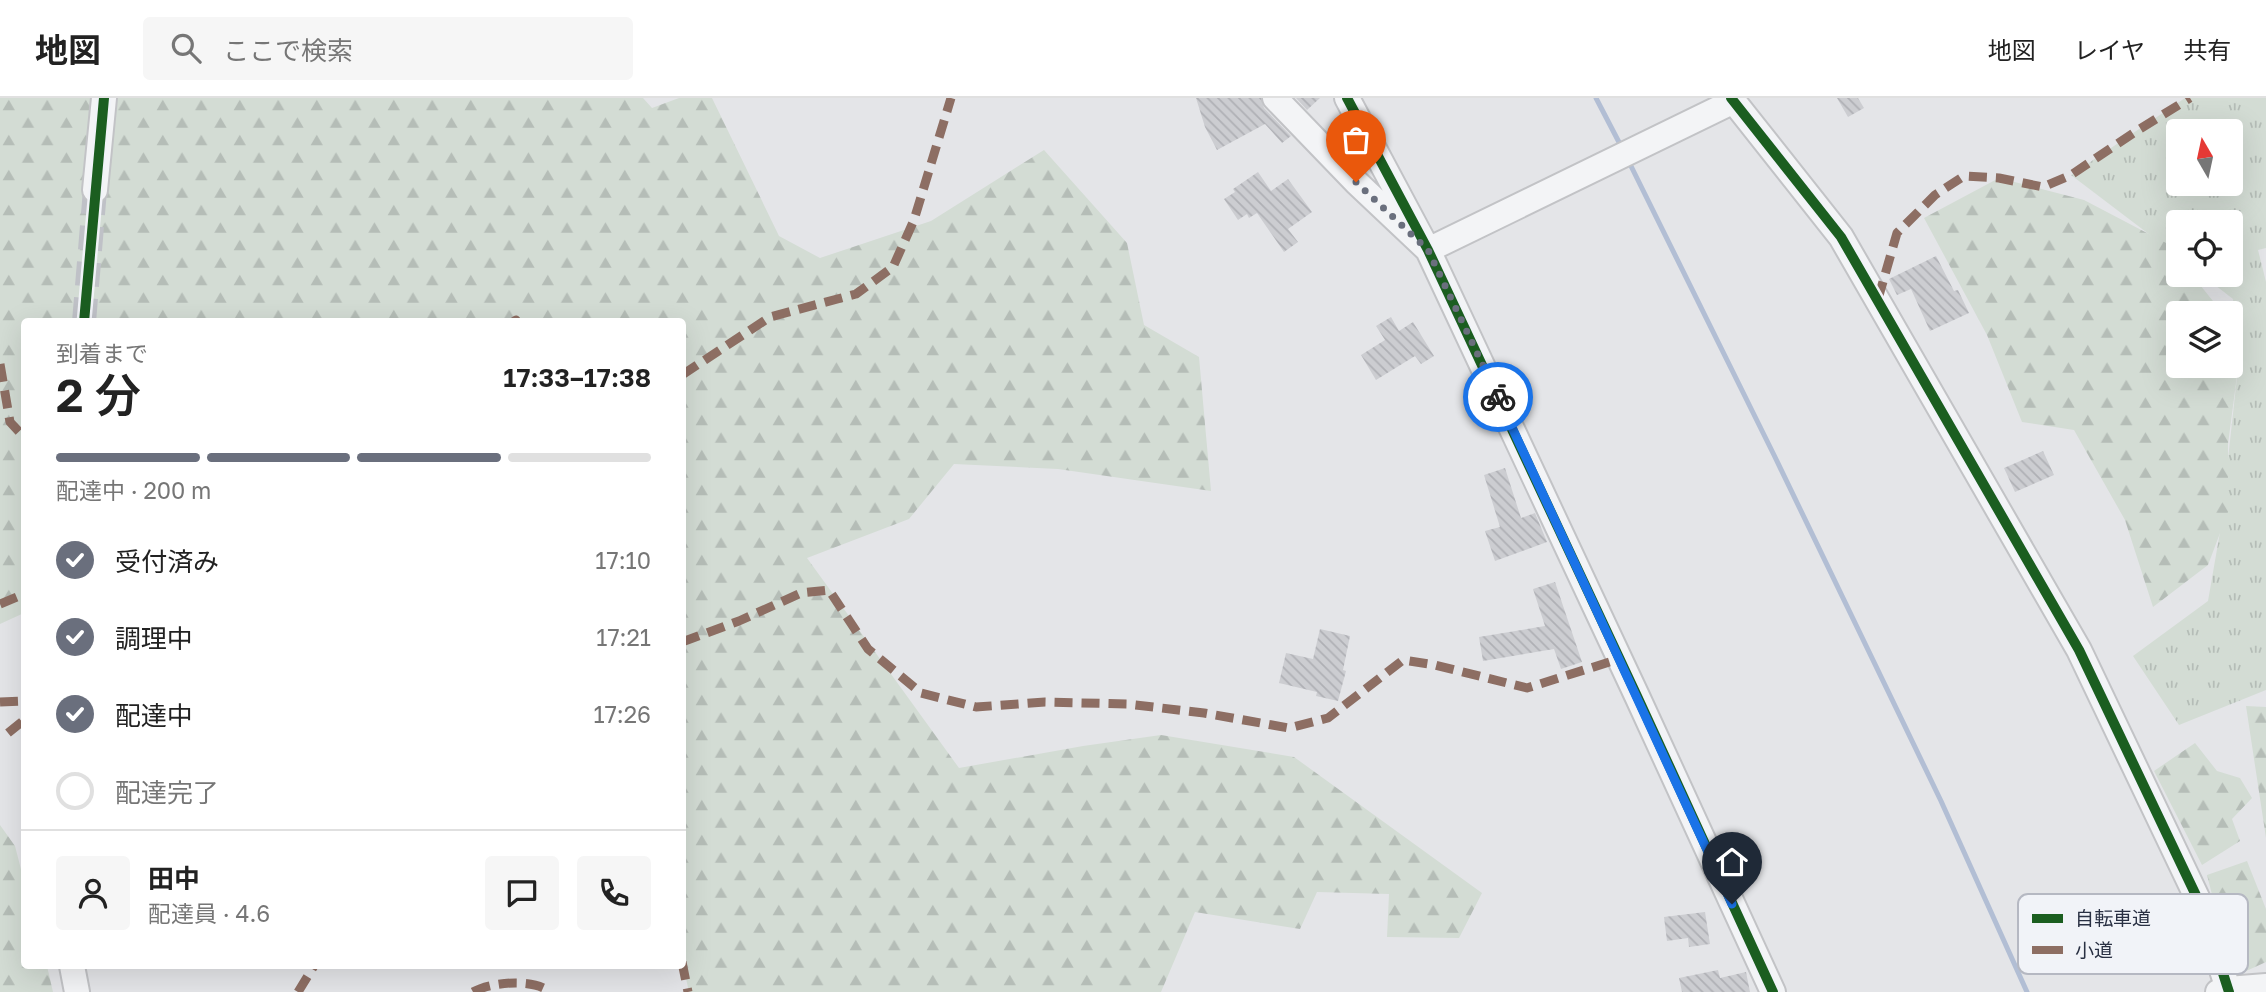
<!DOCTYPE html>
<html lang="ja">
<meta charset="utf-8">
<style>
:root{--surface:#fff;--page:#f6f6f6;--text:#222;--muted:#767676;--line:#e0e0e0;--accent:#6a6f7d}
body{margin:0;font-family:"Golos Text","Noto Sans JP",sans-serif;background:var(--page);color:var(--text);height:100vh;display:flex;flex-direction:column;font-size:26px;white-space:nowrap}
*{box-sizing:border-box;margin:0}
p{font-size:23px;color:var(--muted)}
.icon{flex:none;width:38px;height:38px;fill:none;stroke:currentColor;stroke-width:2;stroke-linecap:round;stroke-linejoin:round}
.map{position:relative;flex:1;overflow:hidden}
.sheet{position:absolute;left:21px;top:220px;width:665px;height:651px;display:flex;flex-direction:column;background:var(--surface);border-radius:7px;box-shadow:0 7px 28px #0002}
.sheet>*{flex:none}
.needle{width:46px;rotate:351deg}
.controls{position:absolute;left:2166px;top:21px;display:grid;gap:14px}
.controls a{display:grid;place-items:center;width:77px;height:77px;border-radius:7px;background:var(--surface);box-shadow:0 7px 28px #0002;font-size:35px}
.pin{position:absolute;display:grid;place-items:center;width:60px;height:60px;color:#fff;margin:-72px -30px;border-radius:50% 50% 50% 0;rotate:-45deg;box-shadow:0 0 7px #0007}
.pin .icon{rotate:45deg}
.courier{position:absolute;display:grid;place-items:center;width:70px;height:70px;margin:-35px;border:5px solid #1a73e8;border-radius:50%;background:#fff;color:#222;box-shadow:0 2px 9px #0007}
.summary em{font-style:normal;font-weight:600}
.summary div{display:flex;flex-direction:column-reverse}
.summary{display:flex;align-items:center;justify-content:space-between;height:119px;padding:0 35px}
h1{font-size:46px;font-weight:600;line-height:52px}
.bar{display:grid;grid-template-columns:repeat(4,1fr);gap:10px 7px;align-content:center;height:84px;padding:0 35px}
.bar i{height:9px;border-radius:5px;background:var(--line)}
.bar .current{background:var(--accent)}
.bar p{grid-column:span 4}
.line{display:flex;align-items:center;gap:18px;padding:0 35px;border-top:2px solid var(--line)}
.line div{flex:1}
.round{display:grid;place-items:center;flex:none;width:74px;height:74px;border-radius:7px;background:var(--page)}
ol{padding:0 35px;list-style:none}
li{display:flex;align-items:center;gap:21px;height:77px}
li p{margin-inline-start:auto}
li .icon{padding:7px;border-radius:50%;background:var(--accent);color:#fff;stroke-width:4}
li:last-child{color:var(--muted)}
li i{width:38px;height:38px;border:4px solid var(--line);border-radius:50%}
header{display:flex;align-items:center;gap:42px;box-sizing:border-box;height:98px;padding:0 35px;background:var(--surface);border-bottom:2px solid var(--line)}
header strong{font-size:33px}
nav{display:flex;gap:38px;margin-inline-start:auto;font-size:24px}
.search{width:490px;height:63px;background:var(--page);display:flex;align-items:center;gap:18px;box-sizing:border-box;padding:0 24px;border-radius:7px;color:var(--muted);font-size:26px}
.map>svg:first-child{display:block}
</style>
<header>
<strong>地図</strong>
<div class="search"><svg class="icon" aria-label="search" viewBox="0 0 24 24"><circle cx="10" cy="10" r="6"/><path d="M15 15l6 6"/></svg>ここで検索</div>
<nav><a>地図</a><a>レイヤ</a><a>共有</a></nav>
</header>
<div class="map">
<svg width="2266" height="894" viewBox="0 0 2266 894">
<defs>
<pattern id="grass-tufts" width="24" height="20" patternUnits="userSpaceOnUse" patternTransform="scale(1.75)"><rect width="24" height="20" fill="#d3dcd4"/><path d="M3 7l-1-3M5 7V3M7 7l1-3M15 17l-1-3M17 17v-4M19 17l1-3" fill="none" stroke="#b5bdb7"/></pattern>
<pattern id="forest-firs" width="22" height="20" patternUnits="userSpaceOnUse" patternTransform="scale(1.75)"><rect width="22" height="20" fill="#d3dcd4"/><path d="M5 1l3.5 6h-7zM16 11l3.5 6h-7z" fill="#b5bdb7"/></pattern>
<pattern id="building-back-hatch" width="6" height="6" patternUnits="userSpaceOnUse" patternTransform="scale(1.75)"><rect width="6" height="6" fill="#cccdd1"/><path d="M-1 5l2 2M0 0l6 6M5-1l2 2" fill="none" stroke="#afb0b5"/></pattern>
</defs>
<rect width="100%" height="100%" fill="#e4e5e8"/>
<path fill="url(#grass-tufts)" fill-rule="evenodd" d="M 2185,0 L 2266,0 L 2266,150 L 2258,152 L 2266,184 L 2266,592 L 2179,627 L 2133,558 L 2208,503 L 2220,434 L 2238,270 L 2233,201 L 2202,177 L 2231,177 L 2231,124 L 2179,124 L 2179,159 L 2071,77 ZM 2179,33 L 2231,33 L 2231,86 L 2179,86 Z"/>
<path fill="url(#forest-firs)" d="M 0,0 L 643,0 L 652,10 L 679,0 L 712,0 L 779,138 L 820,160 L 931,123 L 1044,52 L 1127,145 L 1144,227 L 1199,259 L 1211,393 L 1058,371 L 954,366 L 909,421 L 807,460 L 959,670 L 1083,648 L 1161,637 L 1294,659 L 1482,795 L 1459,840 L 1387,839 L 1389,796 L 1317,794 L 1300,831 L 1195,814 L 1161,894 L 689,894 L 685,876 L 682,849 L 682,224 L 24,224 L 24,515 L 0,526 Z
M 1999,80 L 2084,102 L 2168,146 L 2179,160 L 2179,177 L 2192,177 L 2217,208 L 2219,215 L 2179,215 L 2179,268 L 2231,268 L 2231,250 L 2238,270 L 2228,346 L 2228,414 L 2208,467 L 2153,509 L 2125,422 L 2074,332 L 2022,324 L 1987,237 L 1924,120 Z
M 2246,608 L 2266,609 L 2266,740 Z
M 2195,645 L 2217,673 L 2240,680 L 2252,700 L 2232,721 L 2240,743 L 2202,767 L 2154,673 Z
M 0,727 L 15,748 L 24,783 L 24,868 L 47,868 L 53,894 L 0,894 Z
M 2247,763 L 2266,811 L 2266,864 L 2233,879 L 2207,777 Z"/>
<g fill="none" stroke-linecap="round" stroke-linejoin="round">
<path stroke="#b2bed4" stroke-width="5" d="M 1596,0 L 1622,50
M 1628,62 L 1774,357 L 1941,703 L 2027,894"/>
</g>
<path fill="url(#building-back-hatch)" d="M 1196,0 L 1261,0 L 1264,10 L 1291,38 L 1282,45 L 1265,26 L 1217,52 L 1205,29 Z
M 1296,0 L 1320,0 L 1307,12 Z
M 1837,0 L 1858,0 L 1864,10 L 1848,19 Z
M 1258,74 L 1271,93 L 1288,81 L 1312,114 L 1288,131 L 1298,144 L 1284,154 L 1257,115 L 1249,120 L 1247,116 L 1238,122 L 1224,101 L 1235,94 L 1233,91 Z
M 1936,158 L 1954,193 L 1958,192 L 1969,215 L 1930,233 L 1911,191 L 1897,197 L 1889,181 Z
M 1391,219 L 1399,233 L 1413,224 L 1434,258 L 1421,266 L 1415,258 L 1376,282 L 1361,257 L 1385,242 L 1376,228 Z
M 2043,353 L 2054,377 L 2015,394 L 2004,370 Z
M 1505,370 L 1521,420 L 1535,415 L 1547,444 L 1495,463 L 1485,433 L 1500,429 L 1484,377 Z
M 1555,484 L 1582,564 L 1561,571 L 1554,551 L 1483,563 L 1479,539 L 1545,528 L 1533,491 Z
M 1320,531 L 1350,538 L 1343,572 L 1346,573 L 1338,603 L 1316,598 L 1317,594 L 1279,585 L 1286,555 L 1313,561 Z
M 1705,814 L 1710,846 L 1689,849 L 1688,840 L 1667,843 L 1664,819 Z
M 1718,872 L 1720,880 L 1746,874 L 1750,894 L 1682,894 L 1679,880 Z"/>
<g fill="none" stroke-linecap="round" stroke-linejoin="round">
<path stroke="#bfc1c7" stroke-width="24" stroke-dasharray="24 12" stroke-linecap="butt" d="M 84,224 L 95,92"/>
<defs>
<path id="minor" d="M 1275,0 L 1356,84 L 1428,152 L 1732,4
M 1347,0 L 1428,152 L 1637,598 L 1773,894
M 1731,0 L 1841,139 L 2079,552 L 2202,810 L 2229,894
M 95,92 L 104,0
M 72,868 L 77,894
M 2218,894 L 2228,891 L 2266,888"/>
</defs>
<use href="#minor" stroke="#c2c3c6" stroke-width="28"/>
<use href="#minor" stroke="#f3f4f6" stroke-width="24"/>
<path stroke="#8d6e63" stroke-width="9" stroke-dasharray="18 9" stroke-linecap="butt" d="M 1878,201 L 1897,135 L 1935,97 L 1964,78 L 1999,80 L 2043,89 L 2071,77 L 2135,34 L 2190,0
M 513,224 L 516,222 L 517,224
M 0,266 L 10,324 L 24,339
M 682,277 L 770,219 L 856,196 L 893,169 L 914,122 L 951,0
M 0,506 L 24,496
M 682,544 L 739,523 L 801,495 L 829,492 L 868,551 L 921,595 L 976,609 L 1045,604 L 1127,606 L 1204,615 L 1289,630 L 1328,620 L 1403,562 L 1435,567 L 1527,590 L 1619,561
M 0,604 L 24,603
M 8,635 L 24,622
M 682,864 L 688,894
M 298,894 L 314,868
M 473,894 C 491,884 533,880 550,894"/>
<defs>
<path id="cycleway" d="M 1347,0 L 1428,152 L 1637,598 L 1773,894
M 1731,0 L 1841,139 L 2079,552 L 2202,810 L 2229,894
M 84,224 L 104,0"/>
</defs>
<use href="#cycleway" stroke="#f1f3f8" stroke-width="15"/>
<use href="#cycleway" stroke="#1b5e20" stroke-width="10"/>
</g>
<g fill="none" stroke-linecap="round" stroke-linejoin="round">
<path stroke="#6a6f7d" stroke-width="7" stroke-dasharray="0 12.6" d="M 1356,84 L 1428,152 L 1498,299"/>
<path stroke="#1a73e8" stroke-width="9" d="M 1498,299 L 1732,806"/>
</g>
<rect x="2018" y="796" width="230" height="80" rx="10" fill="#f1f3f8" stroke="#b5b8c2" stroke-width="2"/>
<rect x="2032" y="816" width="31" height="9" fill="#1b5e20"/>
<rect x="2032" y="848" width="31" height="8" fill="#8d6e63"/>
<g font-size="19" fill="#293043">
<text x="2075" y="827">自転車道</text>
<text x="2075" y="859">小道</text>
</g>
</svg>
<div class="controls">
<a><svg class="needle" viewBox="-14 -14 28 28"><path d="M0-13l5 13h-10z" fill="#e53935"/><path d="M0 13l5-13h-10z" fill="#767676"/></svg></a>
<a><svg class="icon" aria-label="locate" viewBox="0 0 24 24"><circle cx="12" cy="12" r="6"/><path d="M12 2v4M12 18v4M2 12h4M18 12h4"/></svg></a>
<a><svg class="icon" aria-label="layers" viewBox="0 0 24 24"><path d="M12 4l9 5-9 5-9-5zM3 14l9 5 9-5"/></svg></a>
</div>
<div class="pin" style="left:1356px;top:84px;background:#ea580c"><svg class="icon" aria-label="bag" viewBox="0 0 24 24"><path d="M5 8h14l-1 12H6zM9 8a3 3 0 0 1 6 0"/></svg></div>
<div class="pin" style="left:1732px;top:806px;background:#1f2937"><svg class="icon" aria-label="home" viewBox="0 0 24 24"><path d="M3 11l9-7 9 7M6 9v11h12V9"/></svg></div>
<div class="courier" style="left:1498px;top:299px"><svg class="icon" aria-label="bike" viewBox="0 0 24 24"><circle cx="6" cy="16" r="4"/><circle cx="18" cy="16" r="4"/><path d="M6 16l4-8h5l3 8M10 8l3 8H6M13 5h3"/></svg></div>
<section class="sheet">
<div class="summary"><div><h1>2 分</h1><p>到着まで</p></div><em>17:33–17:38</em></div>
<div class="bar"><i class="current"></i><i class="current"></i><i class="current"></i><i></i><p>配達中 · 200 m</p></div>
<ol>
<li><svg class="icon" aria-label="check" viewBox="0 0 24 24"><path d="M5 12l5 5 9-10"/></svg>受付済み<p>17:10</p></li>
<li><svg class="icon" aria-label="check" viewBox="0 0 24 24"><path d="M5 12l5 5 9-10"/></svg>調理中<p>17:21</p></li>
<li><svg class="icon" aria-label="check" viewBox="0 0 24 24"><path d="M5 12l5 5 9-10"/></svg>配達中<p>17:26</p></li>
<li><i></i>配達完了</li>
</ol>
<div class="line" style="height:126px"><a class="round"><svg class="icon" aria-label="person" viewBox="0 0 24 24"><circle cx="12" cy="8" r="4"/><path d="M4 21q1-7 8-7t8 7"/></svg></a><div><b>田中</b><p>配達員 · 4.6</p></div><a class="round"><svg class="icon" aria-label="chat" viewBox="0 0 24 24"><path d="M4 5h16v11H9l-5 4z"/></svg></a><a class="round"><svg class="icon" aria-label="phone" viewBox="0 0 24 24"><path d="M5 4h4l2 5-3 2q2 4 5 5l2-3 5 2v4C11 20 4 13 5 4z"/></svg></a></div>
</section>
</div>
